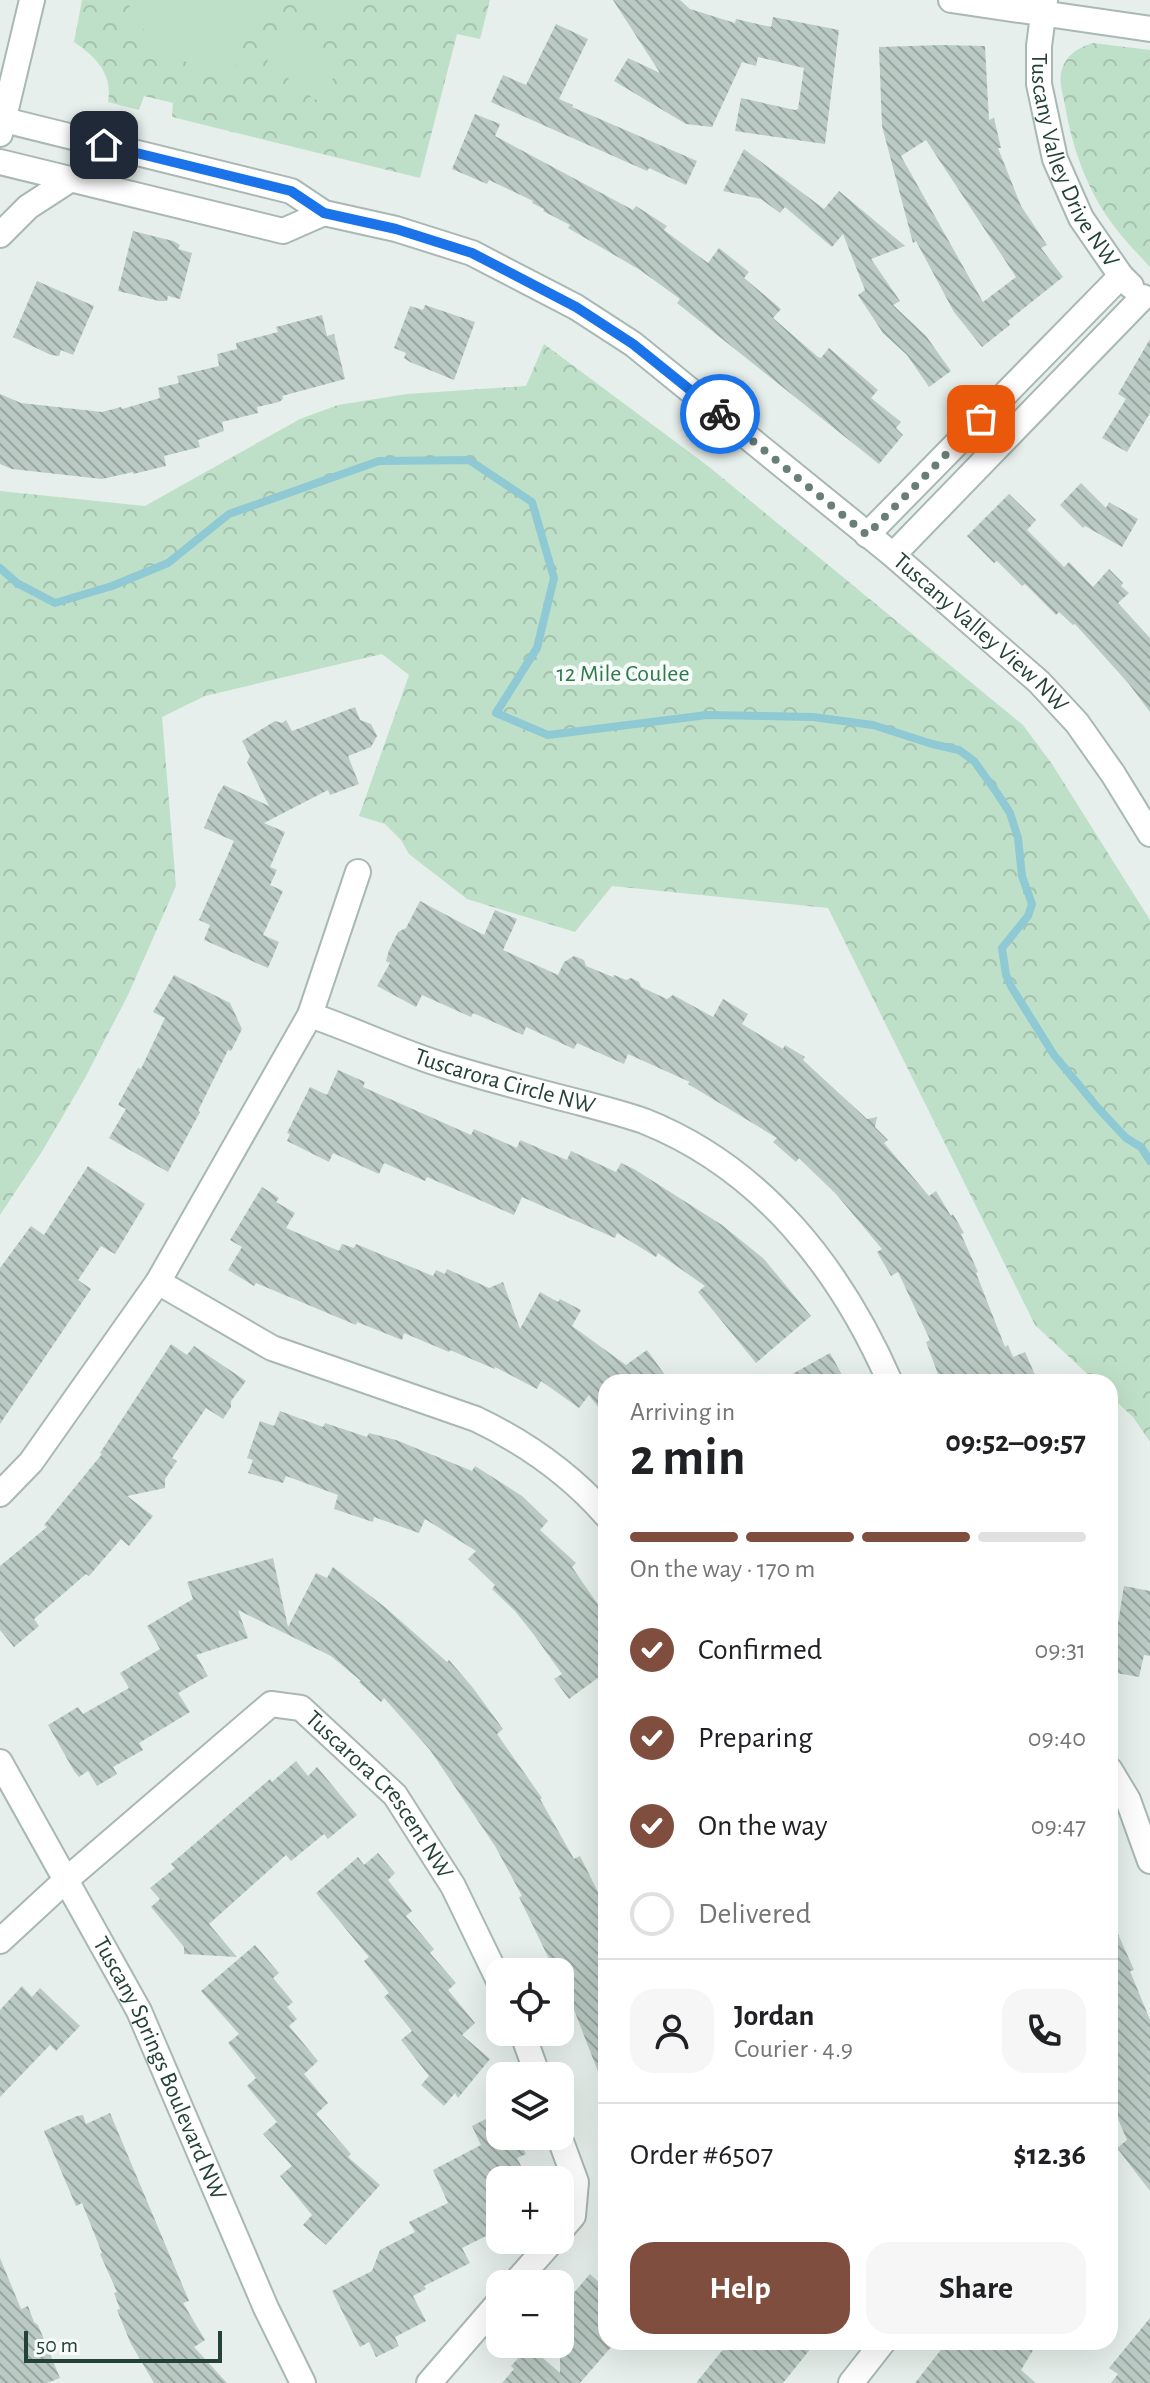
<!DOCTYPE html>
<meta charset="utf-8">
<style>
:root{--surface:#fff;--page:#f6f6f6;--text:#202124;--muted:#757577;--line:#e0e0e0;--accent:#7f4e3f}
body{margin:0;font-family:"Alegreya Sans",sans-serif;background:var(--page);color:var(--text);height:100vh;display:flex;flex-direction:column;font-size:30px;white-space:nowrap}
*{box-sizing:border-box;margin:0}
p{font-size:26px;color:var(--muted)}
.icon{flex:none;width:44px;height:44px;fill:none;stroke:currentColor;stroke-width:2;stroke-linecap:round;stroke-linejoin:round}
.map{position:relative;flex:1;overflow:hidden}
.details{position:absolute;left:598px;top:1374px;width:520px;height:976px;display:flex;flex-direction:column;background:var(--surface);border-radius:24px;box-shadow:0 8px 32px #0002}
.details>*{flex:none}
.fabs{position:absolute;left:486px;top:1958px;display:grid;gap:16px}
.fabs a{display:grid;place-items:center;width:88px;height:88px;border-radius:16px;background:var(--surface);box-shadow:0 8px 32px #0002;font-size:40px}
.scale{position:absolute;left:24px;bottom:20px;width:198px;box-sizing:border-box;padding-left:8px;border:4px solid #24423a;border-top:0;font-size:22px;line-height:28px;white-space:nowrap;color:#24423a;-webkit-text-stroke:6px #f7fbf9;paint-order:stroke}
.pin{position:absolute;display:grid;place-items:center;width:68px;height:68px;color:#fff;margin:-34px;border-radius:16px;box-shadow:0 4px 12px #0006}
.courier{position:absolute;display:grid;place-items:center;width:80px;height:80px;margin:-40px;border:6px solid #1a73e8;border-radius:50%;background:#fff;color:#222;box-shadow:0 2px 10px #0007}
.overview em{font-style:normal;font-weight:600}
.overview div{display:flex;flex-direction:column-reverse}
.overview{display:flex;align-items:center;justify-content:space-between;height:136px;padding:0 32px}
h1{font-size:52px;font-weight:600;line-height:60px}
.bar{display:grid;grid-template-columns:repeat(4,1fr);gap:12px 8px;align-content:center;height:96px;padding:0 32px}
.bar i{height:10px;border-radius:6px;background:var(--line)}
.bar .selected{background:var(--accent)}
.bar p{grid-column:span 4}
.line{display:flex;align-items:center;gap:20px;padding:0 32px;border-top:2px solid var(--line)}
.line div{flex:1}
.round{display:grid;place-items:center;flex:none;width:84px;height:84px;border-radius:24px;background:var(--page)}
ol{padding:0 32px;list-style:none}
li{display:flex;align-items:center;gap:24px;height:88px}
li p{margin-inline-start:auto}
li .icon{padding:8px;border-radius:50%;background:var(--accent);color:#fff;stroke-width:4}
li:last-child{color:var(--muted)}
li i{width:44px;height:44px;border:4px solid var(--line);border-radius:50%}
.button{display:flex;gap:16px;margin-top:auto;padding:16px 32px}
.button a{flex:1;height:92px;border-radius:24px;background:var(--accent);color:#fff;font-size:32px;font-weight:600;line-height:92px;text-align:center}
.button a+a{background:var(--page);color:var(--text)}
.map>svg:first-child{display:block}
</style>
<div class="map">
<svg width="1150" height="2383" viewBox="0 0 1150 2383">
<defs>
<pattern id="park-crowns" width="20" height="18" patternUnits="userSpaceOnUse" patternTransform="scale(2)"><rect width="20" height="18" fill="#bfe0c8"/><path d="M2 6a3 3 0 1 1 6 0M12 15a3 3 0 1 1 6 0" fill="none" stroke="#a4c1ad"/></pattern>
<pattern id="building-back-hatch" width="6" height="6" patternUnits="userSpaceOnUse" patternTransform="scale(2)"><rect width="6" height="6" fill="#bbcac4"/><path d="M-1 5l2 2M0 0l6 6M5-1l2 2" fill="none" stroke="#98a6a0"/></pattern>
</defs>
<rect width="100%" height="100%" fill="#e6efeb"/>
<path fill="url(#park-crowns)" d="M 82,0 L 490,0 L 480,39 L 457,34 L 420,178 L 172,117 L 173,103 L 144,96 L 139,110 L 108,102 C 113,74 96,57 74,42 Z
M 1093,43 L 1150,50 L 1150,267 C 1139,255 1127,243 1117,230 C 1087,192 1072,148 1064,100 C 1061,88 1058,76 1064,64 C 1070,52 1081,47 1093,43 Z
M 544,344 L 708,466 L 1023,725 L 1052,764 L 1150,920 L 1150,1442 L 1133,1417 L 1110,1396 L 1110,1382 L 1096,1382 L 1035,1325 L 828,908 L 612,886 L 575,932 L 467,899 L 409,854 L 401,840 L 385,824 L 359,816 L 409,675 L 382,654 L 205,696 L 162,717 L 176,886 L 128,995 L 85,1078 L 43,1150 L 0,1215 L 0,491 L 145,506 L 300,419 L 338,405 L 407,394 L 526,386 Z"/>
<path fill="#bfe0c8" d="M 127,0 L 273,0 L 239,40 L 235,82 C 192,67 143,47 127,0 Z
M 290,0 L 358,0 L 359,1 L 331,34 Z
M 297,25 L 344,65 L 315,100 L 267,61 Z"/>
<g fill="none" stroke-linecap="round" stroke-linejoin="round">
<path stroke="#8ec9d4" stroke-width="8" d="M 0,568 L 17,583 L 55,603 L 112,586 L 168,563 L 229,514 L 379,461 L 469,460 L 532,502 L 554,578 L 537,648 L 496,713 L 548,735 L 707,715 L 813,717 L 873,725 L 932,744 L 959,750 L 974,761 L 997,793 L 1010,813 L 1018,838 L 1022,876 L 1032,904 L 1028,916 L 1002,948 L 1006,975 L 1012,988 L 1054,1055 L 1098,1108 L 1126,1138 L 1141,1147 L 1150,1161"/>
</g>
<path fill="url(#building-back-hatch)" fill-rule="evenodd" d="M 613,0 L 680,0 L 690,9 L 735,23 L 736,19 L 771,27 L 773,17 L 839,30 L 825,144 L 735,131 L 741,98 L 795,110 L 798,109 L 804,68 L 758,57 L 756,66 L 742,62 L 712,127 L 686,124 L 614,81 L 628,58 L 660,73 Z
M 556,24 L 588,39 L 559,99 L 573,105 L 572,107 L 697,161 L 686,185 L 649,168 L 647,171 L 491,102 L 503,75 L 526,85 Z
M 942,45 L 985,46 L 989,120 L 994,118 L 1001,148 L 998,148 L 1021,206 L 1047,245 L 1041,248 L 1063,277 L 1008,321 L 1010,325 L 982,347 L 954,312 L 916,241 L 913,243 L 882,126 L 879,47 ZM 926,140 L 1016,277 L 983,302 L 901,156 Z
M 475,114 L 500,124 L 495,136 L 633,210 L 636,206 L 667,226 L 664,230 L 708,263 L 719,248 L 749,272 L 744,278 L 781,309 L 773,318 L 818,357 L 821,358 L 829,348 L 878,390 L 871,398 L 901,422 L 896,428 L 903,435 L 879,464 L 677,303 L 680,299 L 640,270 L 568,228 L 570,225 L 543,211 L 544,209 L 532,203 L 533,201 L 489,180 L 487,184 L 452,169 Z
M 744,149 L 824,209 L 839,191 L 905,246 L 871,259 L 900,301 L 893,305 L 926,336 L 951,371 L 929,387 L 907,355 L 883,333 L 858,295 L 865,290 L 843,234 L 832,247 L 785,207 L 780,213 L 761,199 L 723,191 Z
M 133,231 L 173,241 L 180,245 L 178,249 L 192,253 L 180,299 L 168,296 L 167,301 L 159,301 L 118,291 Z
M 37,281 L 94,306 L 73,355 L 61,350 L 59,356 L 51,355 L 13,337 Z
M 425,305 L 475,322 L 454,380 L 410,362 L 404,358 L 406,353 L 394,348 L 410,306 L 423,310 Z
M 322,315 L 327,336 L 334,334 L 345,379 L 282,396 L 283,399 L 279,402 L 257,407 L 258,413 L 222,422 L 224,431 L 198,440 L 200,447 L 164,456 L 166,466 L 133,474 L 133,472 L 102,479 L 12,469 L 0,464 L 0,394 L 21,403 L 102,412 L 121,407 L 122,409 L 160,398 L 158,388 L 179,383 L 177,376 L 219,366 L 217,354 L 237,349 L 236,343 L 278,332 L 276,327 Z
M 1150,339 L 1150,413 L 1127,452 L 1102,438 L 1126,399 L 1118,394 Z
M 1081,483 L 1106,508 L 1109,502 L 1138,519 L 1122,547 L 1085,526 L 1083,528 L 1060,505 Z
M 1009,494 L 1036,520 L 1027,530 L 1064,567 L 1069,562 L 1093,587 L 1109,569 L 1123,583 L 1121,586 L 1129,593 L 1118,603 L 1150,638 L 1150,712 L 1129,684 L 1075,624 L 1073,625 L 1059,612 L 1056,615 L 1025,584 L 1022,586 L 997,561 L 994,563 L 967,536 Z
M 355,707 L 360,720 L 371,724 L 377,736 L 371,747 L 348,756 L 359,784 L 330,795 L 328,790 L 264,823 L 285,832 L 270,867 L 277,870 L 270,885 L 283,891 L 263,935 L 279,942 L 268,968 L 204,940 L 210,925 L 199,920 L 234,841 L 204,828 L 218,794 L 224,785 L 269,806 L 247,762 L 250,756 L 242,741 L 275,721 L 282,723 L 286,720 L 292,731 Z
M 420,901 L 484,935 L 495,910 L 517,919 L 503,950 L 558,975 L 564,962 L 574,956 L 584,960 L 586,966 L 613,977 L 614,975 L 626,980 L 631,978 L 639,982 L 641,987 L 667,999 L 673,995 L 713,1017 L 723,999 L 748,1014 L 742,1024 L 783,1049 L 785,1045 L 805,1057 L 803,1060 L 867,1119 L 877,1117 L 875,1127 L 888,1140 L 884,1143 L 929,1196 L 936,1191 L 951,1216 L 953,1214 L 964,1233 L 961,1234 L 978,1272 L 976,1273 L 1005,1347 L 1008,1345 L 1013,1357 L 1025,1352 L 1038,1382 L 941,1382 L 926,1342 L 930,1340 L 898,1272 L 891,1276 L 877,1252 L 882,1249 L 836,1194 L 799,1158 L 796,1162 L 773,1142 L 777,1138 L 688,1084 L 690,1082 L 628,1054 L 624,1064 L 577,1043 L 574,1049 L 526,1027 L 523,1035 L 473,1013 L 471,1017 L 422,995 L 416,1007 L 377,986 L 390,963 L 386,961 L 389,950 L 398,932 L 406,928 Z
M 174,975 L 230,1003 L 242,1029 L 231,1051 L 228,1050 L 198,1111 L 200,1112 L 168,1172 L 109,1138 L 126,1109 L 118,1105 L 138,1068 L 141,1069 L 165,1018 L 153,1012 Z
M 338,1070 L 365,1082 L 363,1087 L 471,1135 L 474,1129 L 517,1148 L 520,1140 L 567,1160 L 571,1151 L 616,1172 L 621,1163 L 634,1169 L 722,1225 L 764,1259 L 811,1316 L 756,1363 L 698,1292 L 705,1286 L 658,1253 L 656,1257 L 617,1233 L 615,1238 L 522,1197 L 514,1215 L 427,1177 L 425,1181 L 384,1163 L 379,1174 L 333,1153 L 329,1162 L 287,1141 L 290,1134 L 287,1133 L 310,1087 L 327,1095 Z
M 88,1166 L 145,1204 L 115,1254 L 101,1246 L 78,1280 L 91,1289 L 0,1424 L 0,1268 L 31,1226 L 44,1235 Z
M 262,1187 L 279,1198 L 276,1202 L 295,1213 L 286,1228 L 339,1251 L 342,1244 L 354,1248 L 356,1244 L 433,1276 L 436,1270 L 445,1274 L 447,1269 L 489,1288 L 503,1282 L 520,1329 L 540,1292 L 558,1302 L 560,1299 L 581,1310 L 572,1326 L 626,1365 L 647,1350 L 670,1382 L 606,1382 L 606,1418 L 589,1395 L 579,1408 L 541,1381 L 537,1389 L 495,1367 L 495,1369 L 450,1350 L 449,1352 L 404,1333 L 402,1340 L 357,1322 L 356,1325 L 256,1283 L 254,1286 L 228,1270 L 242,1247 L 230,1240 Z
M 171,1344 L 187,1355 L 194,1346 L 246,1381 L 231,1401 L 231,1407 L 223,1419 L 206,1408 L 172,1458 L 177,1461 L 165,1479 L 165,1488 L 127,1496 L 153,1516 L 129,1546 L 121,1539 L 89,1576 L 86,1574 L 34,1619 L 39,1626 L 14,1647 L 0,1630 L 0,1566 L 47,1527 L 44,1525 L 102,1454 L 100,1453 Z
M 830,1353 L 846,1382 L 778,1382 Z
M 280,1411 L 323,1427 L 325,1423 L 367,1437 L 369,1433 L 396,1440 L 472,1471 L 475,1466 L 522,1496 L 548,1521 L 540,1530 L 576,1563 L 572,1567 L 606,1616 L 606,1672 L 569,1699 L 554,1679 L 562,1674 L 534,1635 L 515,1611 L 492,1589 L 495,1585 L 468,1559 L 476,1551 L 425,1519 L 419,1533 L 374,1517 L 373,1522 L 334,1509 L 338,1495 L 286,1476 L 283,1483 L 248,1473 L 253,1460 L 247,1458 L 260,1421 L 274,1426 Z
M 273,1558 L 288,1627 L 316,1573 L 327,1578 L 333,1567 L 386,1608 L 447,1662 L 449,1660 L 473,1688 L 503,1729 L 497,1734 L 542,1798 L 540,1799 L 574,1859 L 580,1856 L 606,1908 L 606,2092 L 555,1961 L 551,1963 L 519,1897 L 522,1896 L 495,1846 L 430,1750 L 384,1698 L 381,1702 L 359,1682 L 361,1681 L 331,1656 L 238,1610 L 248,1638 L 196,1655 L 208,1676 L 178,1693 L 190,1712 L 139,1743 L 143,1750 L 113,1767 L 117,1774 L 97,1786 L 88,1771 L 79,1777 L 74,1771 L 48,1725 L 78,1707 L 83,1714 L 129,1688 L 120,1673 L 160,1649 L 147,1626 L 193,1599 L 187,1582 Z
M 1124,1586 L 1150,1591 L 1150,1656 L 1144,1655 L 1139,1677 L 1110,1672 Z
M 296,1761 L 308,1776 L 317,1767 L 357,1815 L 328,1839 L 324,1834 L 291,1861 L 286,1855 L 209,1924 L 237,1957 L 184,1954 L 184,1947 L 151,1907 L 160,1899 L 150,1888 L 175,1868 L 171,1864 L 270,1779 L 272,1782 Z
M 378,1853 L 395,1873 L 388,1880 L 412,1911 L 406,1916 L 434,1949 L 430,1953 L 456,1983 L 448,1990 L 475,2023 L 462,2035 L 490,2059 L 458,2098 L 455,2093 L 444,2106 L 421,2085 L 429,2076 L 401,2040 L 412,2031 L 384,1997 L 389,1993 L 364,1961 L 369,1957 L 316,1893 L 358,1857 L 364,1865 Z
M 1110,1916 L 1134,1970 L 1130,1971 L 1150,2020 L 1150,2191 L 1117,2148 L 1127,2140 L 1110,2100 Z
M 255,1945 L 279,1973 L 273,1978 L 293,2002 L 287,2007 L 297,2019 L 289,2026 L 318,2061 L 304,2074 L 328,2103 L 316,2114 L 351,2154 L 348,2157 L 380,2185 L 326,2245 L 303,2225 L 312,2215 L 280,2176 L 292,2166 L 263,2134 L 277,2122 L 247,2086 L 256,2078 L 228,2043 L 239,2034 L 201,1991 Z
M 22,1986 L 32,1997 L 40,1988 L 80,2026 L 56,2051 L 50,2045 L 0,2097 L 0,2010 Z
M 500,2112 L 500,2136 L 517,2136 L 526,2154 L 517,2158 L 528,2180 L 500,2180 L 500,2229 L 462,2248 L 470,2263 L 424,2286 L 426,2289 L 413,2296 L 426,2321 L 395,2337 L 399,2346 L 376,2357 L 369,2342 L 360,2347 L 332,2291 L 372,2271 L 380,2250 L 415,2232 L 409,2222 L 448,2203 L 433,2170 L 481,2145 L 472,2126 Z
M 110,2113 L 189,2301 L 183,2303 L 205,2340 L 194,2347 L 227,2383 L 154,2383 L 131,2344 L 117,2310 L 120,2309 L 114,2293 L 117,2292 L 100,2254 L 102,2253 L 82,2203 L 76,2206 L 44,2131 L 77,2116 L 83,2115 L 86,2124 Z
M 0,2258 L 21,2309 L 28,2306 L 34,2322 L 38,2325 L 60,2378 L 47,2383 L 0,2383 Z
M 590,2274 L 606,2289 L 606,2342 L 612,2346 L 580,2383 L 502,2383 L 514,2369 L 511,2366 L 529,2346 L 560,2373 L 560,2309 Z
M 1150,2318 L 1150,2383 L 1111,2383 L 1118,2374 L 1109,2368 Z
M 729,2342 L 816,2342 L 783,2383 L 696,2383 Z
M 947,2342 L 1038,2342 L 1021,2370 L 1036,2383 L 915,2383 Z"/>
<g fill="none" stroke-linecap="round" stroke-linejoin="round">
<defs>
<g id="minor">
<path d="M 951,0 L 1150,29"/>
<path id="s1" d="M 1045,0 L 1039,46 L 1039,84 L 1055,159 L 1081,218 L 1121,276 L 1131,286"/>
<path id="s2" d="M 0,119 L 291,191 L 324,213 L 396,229 L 472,253 L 576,307 L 633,344 L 893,555 L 1039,682 L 1077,723 L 1113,774 L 1150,834"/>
<path d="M 0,134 L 32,0"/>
<path d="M 0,162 L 283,231 L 324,213"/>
<path d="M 0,235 L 28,207 L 68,181"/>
<path d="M 867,535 L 1121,276"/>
<path d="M 893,555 L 1143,297"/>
<path d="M 358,872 L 310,1015 L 158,1282 L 272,1348 L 476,1419 C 526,1443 569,1473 606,1515"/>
<path id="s3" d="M 310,1015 C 355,1030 399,1052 446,1066 C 488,1079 531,1090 574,1101 C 597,1107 621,1113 644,1121 C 762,1168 840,1268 890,1382"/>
<path d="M 0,1494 L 31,1462 L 158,1282"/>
<path id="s4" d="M 0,1762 L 139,2011 L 266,2308 L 303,2383"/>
<path d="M 1110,1770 L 1128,1800 L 1150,1861"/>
<path id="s5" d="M 0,1941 L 66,1880 L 271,1704 L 301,1708 L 395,1795 L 453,1886 L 500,1983"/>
<path d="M 522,2032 L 538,2076"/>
<path d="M 559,2136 L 576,2182 L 573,2216 L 560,2231"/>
<path d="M 514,2284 L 553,2240"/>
<path d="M 429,2383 L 500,2301"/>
<path d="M 851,2383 L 883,2342"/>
</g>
</defs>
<use href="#minor" stroke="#a8b8b2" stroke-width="28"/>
<use href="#minor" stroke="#fff" stroke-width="24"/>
</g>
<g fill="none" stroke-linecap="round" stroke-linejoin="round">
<path stroke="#687f78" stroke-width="8" stroke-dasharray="0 14.4" d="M 720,414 L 867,535 L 981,419"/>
<path stroke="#1a73e8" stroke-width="10" d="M 104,145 L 291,191 L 324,213 L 396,229 L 472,253 L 576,307 L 633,344 L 720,414"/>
</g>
<g text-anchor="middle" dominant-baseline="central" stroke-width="8" stroke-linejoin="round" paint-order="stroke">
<g font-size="24" fill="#24423a" stroke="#f7fbf9">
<text stroke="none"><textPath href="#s1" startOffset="168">Tuscany Valley Drive NW</textPath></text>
<text stroke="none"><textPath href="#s2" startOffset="1130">Tuscany Valley View NW</textPath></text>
<text stroke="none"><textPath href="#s3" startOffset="206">Tuscarora Circle NW</textPath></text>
<text stroke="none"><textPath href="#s5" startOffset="508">Tuscarora Crescent NW</textPath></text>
<text stroke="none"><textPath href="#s4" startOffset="346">Tuscany Springs Boulevard NW</textPath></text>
</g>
<g font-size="24" fill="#2d7a4b" stroke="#f7fbf9">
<text x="623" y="674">12 Mile Coulee</text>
</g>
</g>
</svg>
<div class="fabs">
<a><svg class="icon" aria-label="locate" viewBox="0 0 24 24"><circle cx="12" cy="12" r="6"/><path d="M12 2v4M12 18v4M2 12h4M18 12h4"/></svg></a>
<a><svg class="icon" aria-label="layers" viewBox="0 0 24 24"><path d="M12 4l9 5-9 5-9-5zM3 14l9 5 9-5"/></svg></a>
<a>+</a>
<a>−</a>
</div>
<div class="scale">50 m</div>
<div class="pin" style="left:981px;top:419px;background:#ea580c"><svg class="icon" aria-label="bag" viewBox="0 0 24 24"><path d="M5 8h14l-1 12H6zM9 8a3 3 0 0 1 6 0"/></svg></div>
<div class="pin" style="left:104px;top:145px;background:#1f2937"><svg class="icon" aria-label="home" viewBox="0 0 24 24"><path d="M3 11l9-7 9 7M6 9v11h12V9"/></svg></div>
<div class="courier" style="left:720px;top:414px"><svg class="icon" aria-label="bike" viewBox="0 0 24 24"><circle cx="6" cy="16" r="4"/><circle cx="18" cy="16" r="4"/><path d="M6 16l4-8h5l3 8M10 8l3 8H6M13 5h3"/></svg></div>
<section class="details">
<div class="overview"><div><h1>2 min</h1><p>Arriving in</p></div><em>09:52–09:57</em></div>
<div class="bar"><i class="selected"></i><i class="selected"></i><i class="selected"></i><i></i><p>On the way · 170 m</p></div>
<ol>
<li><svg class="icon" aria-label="check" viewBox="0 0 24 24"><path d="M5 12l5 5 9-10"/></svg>Confirmed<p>09:31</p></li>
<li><svg class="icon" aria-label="check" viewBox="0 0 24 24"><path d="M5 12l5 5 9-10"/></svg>Preparing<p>09:40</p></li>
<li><svg class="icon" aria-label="check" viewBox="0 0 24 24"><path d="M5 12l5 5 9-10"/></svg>On the way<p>09:47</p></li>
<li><i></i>Delivered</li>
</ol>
<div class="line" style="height:144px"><a class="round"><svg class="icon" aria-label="person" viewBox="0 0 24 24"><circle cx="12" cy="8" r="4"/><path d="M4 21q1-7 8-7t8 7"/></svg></a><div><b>Jordan</b><p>Courier · 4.9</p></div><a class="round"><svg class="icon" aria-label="phone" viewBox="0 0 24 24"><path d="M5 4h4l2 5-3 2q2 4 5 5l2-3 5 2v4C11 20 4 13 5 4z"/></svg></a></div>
<div class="line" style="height:104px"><div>Order #6507</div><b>$12.36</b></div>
<div class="button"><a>Help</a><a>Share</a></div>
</section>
</div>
